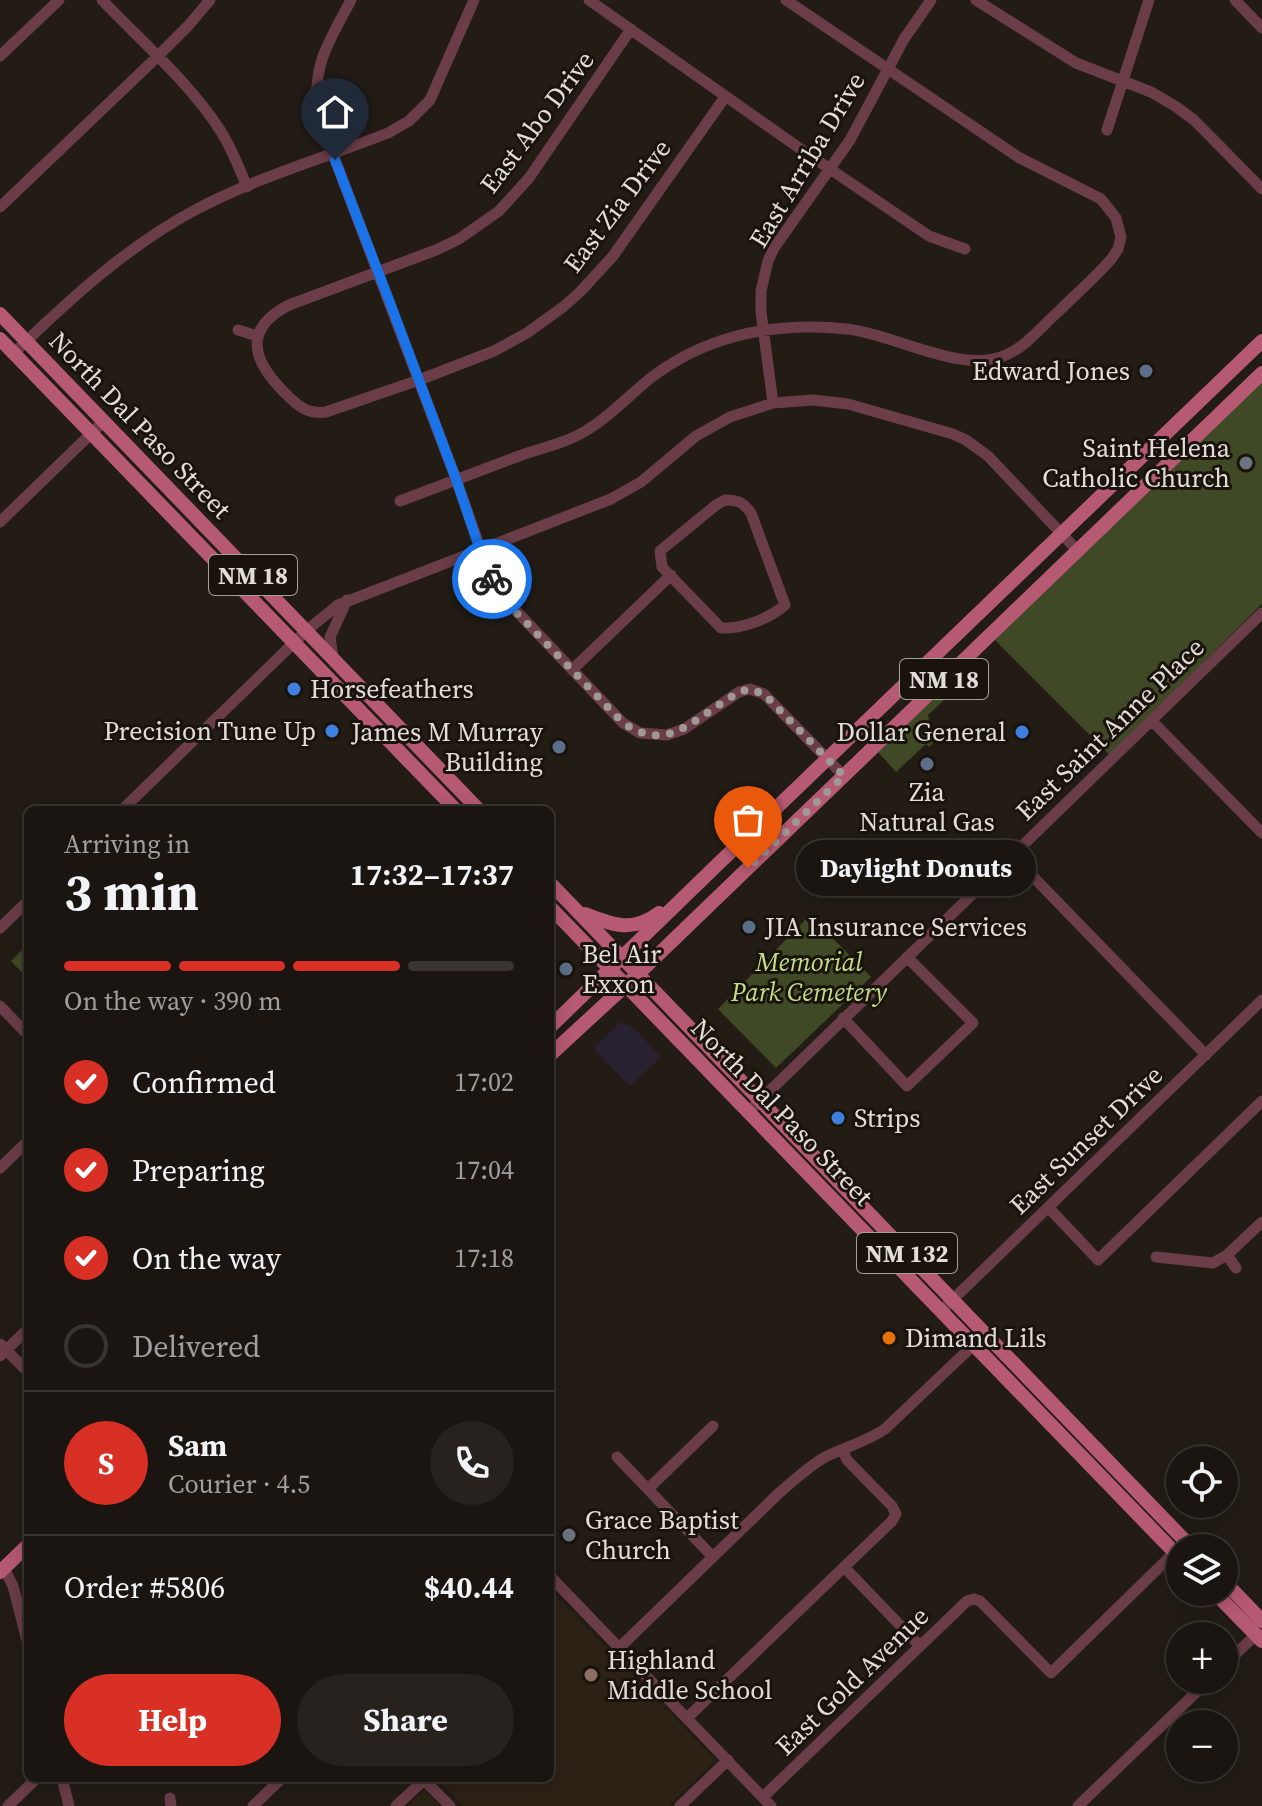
<!DOCTYPE html>
<meta charset="utf-8">
<style>
:root{--surface:#1a1510;--page:#27221e;--text:#f1f3f6;--muted:#9f9f9f;--line:#383430;--accent:#d93025}
body{margin:0;font-family:"Source Serif 4",serif;background:var(--page);color:var(--text);height:100vh;display:flex;flex-direction:column;font-size:30px;white-space:nowrap}
*{box-sizing:border-box;margin:0}
p{font-size:26px;color:var(--muted)}
.icon{flex:none;width:44px;height:44px;fill:none;stroke:currentColor;stroke-width:2;stroke-linecap:round;stroke-linejoin:round}
.map{position:relative;flex:1;overflow:hidden}
.drawer{position:absolute;left:24px;top:806px;width:530px;height:976px;display:flex;flex-direction:column;background:var(--surface);border-radius:12px;box-shadow:0 4px 20px #0003,0 0 0 2px var(--line)}
.drawer>*{flex:none}
.tools{position:absolute;left:1166px;top:1446px;display:grid;gap:16px}
.tools a{display:grid;place-items:center;width:72px;height:72px;border-radius:50%;background:var(--surface);box-shadow:0 4px 20px #0003,0 0 0 2px var(--line);font-size:40px}
.pin{position:absolute;display:grid;place-items:center;width:68px;height:68px;color:#fff;margin:-82px -34px;border-radius:50% 50% 50% 0;rotate:-45deg;box-shadow:0 0 8px #0007}
.pin .icon{rotate:45deg}
.courier{position:absolute;display:grid;place-items:center;width:80px;height:80px;margin:-40px;border:6px solid #1a73e8;border-radius:50%;background:#fff;color:#222;box-shadow:0 2px 10px #0007}
.bubble{position:absolute;height:56px;border-radius:28px;background:var(--surface);box-shadow:0 4px 20px #0003,0 0 0 2px var(--line);font-size:26px;font-weight:700;line-height:56px;text-align:center}
.summary em{font-style:normal;font-weight:700}
.summary div{display:flex;flex-direction:column-reverse}
.summary{display:flex;align-items:center;justify-content:space-between;height:136px;padding:0 40px}
h1{font-size:52px;font-weight:700;line-height:60px}
.bar{display:grid;grid-template-columns:repeat(4,1fr);gap:12px 8px;align-content:center;height:96px;padding:0 40px}
.bar i{height:10px;border-radius:6px;background:var(--line)}
.bar .active{background:var(--accent)}
.bar p{grid-column:span 4}
.line{display:flex;align-items:center;gap:20px;padding:0 40px;border-top:2px solid var(--line)}
.line div{flex:1}
.round{display:grid;place-items:center;flex:none;width:84px;height:84px;border-radius:42px;background:var(--page)}
ol{padding:0 40px;list-style:none}
li{display:flex;align-items:center;gap:24px;height:88px}
li p{margin-inline-start:auto}
li .icon{padding:8px;border-radius:50%;background:var(--accent);color:#fff;stroke-width:4}
li:last-child{color:var(--muted)}
li i{width:44px;height:44px;border:4px solid var(--line);border-radius:50%}
.primary-button{display:flex;gap:16px;margin-top:auto;padding:16px 40px}
.primary-button a{flex:1;height:92px;border-radius:48px;background:var(--accent);color:#fff;font-size:32px;font-weight:700;line-height:92px;text-align:center}
.primary-button a+a{background:var(--page);color:var(--text)}
.map>svg:first-child{display:block}
</style>
<div class="map">
<svg width="1262" height="1806" viewBox="0 0 1262 1806">
<rect width="100%" height="100%" fill="#221c15"/>
<path fill="#282130" d="M 620,1022 L 633,1027 L 661,1057 L 630,1086 L 593,1048 Z"/>
<path fill="#2c2115" d="M 550,1590 L 716,1760 L 668,1806 L 463,1806 L 436,1778 L 550,1778 Z
M 424,1789 L 440,1806 L 407,1806 L 424,1790 Z"/>
<path fill="#3f4926" d="M 1262,380 L 1262,604 L 1110,755 L 994,639 Z
M 941,691 L 946,698 L 928,715 L 929,720 L 920,728 L 933,743 L 929,747 L 926,744 L 896,772 L 878,752 Z
M 810,915 L 871,977 L 776,1068 L 718,1009 Z
M 24,948 L 28,952 L 28,979 L 11,961 Z"/>
<g fill="none" stroke-linecap="round" stroke-linejoin="round">
<path stroke="#6a3d48" stroke-width="11" d="M 102,0 C 141,41 190,83 220,130 C 231,147 239,167 247,187
M 351,0 C 329,42 313,62 317,112 L 456,479 L 486,565 L 504,598 L 623,723 L 640,733 L 667,735 L 684,729 L 739,692 L 750,689 L 764,694 L 844,776
M 589,0 L 802,150 L 929,236 L 965,249
M 976,0 L 1076,63 L 1151,92 L 1175,106 L 1194,120 L 1262,189
M 1235,0 L 1262,28
M 631,29 L 529,178 L 499,211 L 459,239 L 436,250 L 289,305 C 244,328 251,359 283,391 C 296,404 306,415 326,412 L 419,380 L 494,351 L 527,333 L 563,307 L 580,292 L 613,256 L 725,97
M 0,56 L 59,0
M 1107,130 L 1149,0
M 0,207 L 157,57 L 188,26 L 210,0
M 238,330 L 258,336
M 14,353 C 70,299 126,247 195,210 C 255,178 324,158 388,133 L 409,121 L 430,100 L 474,0
M 773,403 L 761,312 L 761,291 L 768,261 L 774,248 L 850,140 L 904,39 L 931,0
M 725,500 C 738,500 743,502 751,513 L 785,605 C 769,619 742,629 721,628 L 662,567 L 660,551 L 716,505 Z
M 400,501 C 440,486 479,471 519,456 C 541,448 567,443 587,430 C 611,416 630,394 652,377 C 676,359 704,345 733,337 C 769,327 810,325 847,329 C 895,334 961,375 1006,355 C 1027,346 1044,324 1061,309 C 1078,292 1097,276 1112,258 L 1118,249 L 1121,237 L 1116,218 L 1101,199 L 1018,157 L 786,0
M 0,522 L 104,421
M 333,658 L 330,637 L 347,600
M 572,670 L 671,575
M 1151,720 L 1262,833
M 122,810 L 306,631 L 338,605 L 611,499 L 641,482 L 696,436 L 730,417 L 773,403 L 813,400 L 848,404 L 953,434 L 966,440 L 988,456 L 1077,550
M 1012,855 L 1206,1055
M 0,928 L 28,901
M 0,1006 L 28,1035
M 843,1018 L 907,1086 L 973,1023 L 907,957
M 748,1112 L 1262,613
M 0,1168 L 28,1141
M 1048,1207 L 1098,1260 L 1262,1101
M 1156,1257 L 1213,1263 L 1227,1255
M 1236,1268 L 1227,1255 L 1262,1222
M 941,1311 L 1262,1000
M 0,1344 L 28,1372
M 0,1356 L 28,1329
M 617,1457 L 713,1557
M 648,1489 L 713,1426
M 844,1567 L 920,1646
M 4,1568 L 13,1586 L 28,1644
M 550,1576 L 771,1806
M 619,1648 L 778,1494 C 793,1481 808,1467 825,1457 C 845,1447 866,1442 885,1429 L 985,1334
M 1224,1665 L 1262,1629
M 687,1718 L 892,1521 L 896,1514 L 892,1506 L 847,1460 L 843,1451
M 62,1778 L 69,1806
M 422,1778 L 450,1806
M 763,1797 L 967,1601 L 974,1599 L 980,1601 L 1051,1673 L 1178,1549
M 170,1798 L 171,1806
M 8,1806 L 37,1778
M 253,1806 L 282,1778
M 396,1806 L 424,1780
M 680,1806 L 728,1760
M 1078,1806 L 1209,1680"/>
<path stroke="#b65973" stroke-width="14" d="M 0,314 L 479,810
M 0,339 L 456,810
M 550,883 L 1192,1548
M 550,907 L 1180,1558
M 585,914 C 613,925 632,933 659,913
M 550,1027 L 719,863 L 1262,341
M 550,1055 L 638,974 L 1262,373
M 0,1572 L 28,1545
M 1224,1581 L 1262,1621
M 1214,1592 L 1262,1641"/>
</g>
<g fill="none" stroke-linecap="round" stroke-linejoin="round">
<path stroke="#9f9994" stroke-width="8" stroke-dasharray="0 14.4" d="M 492,579 L 504,598 L 514,610 L 623,723 C 655,743 671,737 701,717 C 713,709 726,700 739,692 L 750,689 L 764,694 L 844,776 L 748,868"/>
<path stroke="#1a73e8" stroke-width="10" d="M 335,160 L 389,300 L 456,479 L 480,550 L 492,579"/>
</g>
<g fill="#5c6f8a" stroke="#19130c" stroke-width="3">
<circle cx="1146" cy="371" r="8"/>
<circle cx="559" cy="747" r="8"/>
<circle cx="927" cy="764" r="8"/>
<circle cx="749" cy="927" r="8"/>
<circle cx="566" cy="969" r="8"/>
</g>
<g fill="#6b7280" stroke="#19130c" stroke-width="3">
<circle cx="1246" cy="463" r="8"/>
<circle cx="569" cy="1535" r="8"/>
</g>
<g fill="#3f7fe0" stroke="#19130c" stroke-width="3">
<circle cx="294" cy="689" r="8"/>
<circle cx="332" cy="731" r="8"/>
<circle cx="1022" cy="732" r="8"/>
<circle cx="838" cy="1118" r="8"/>
</g>
<circle fill="#e8710a" stroke="#19130c" stroke-width="3" cx="889" cy="1338" r="8"/>
<circle fill="#8d6e63" stroke="#19130c" stroke-width="3" cx="591" cy="1675" r="8"/>
<g text-anchor="middle" dominant-baseline="central" stroke-width="6" stroke-linejoin="round" paint-order="stroke">
<g fill="#19130c" stroke="#a6a09c" stroke-width="2">
<rect x="209" y="555" width="88" height="40" rx="6"/>
<rect x="900" y="659" width="88" height="40" rx="6"/>
<rect x="857" y="1233" width="100" height="40" rx="6"/>
</g>
<g font-size="24" font-weight="bold" fill="#e2ddd9">
<text x="253" y="575">NM 18</text>
<text x="944" y="679">NM 18</text>
<text x="907" y="1253">NM 132</text>
</g>
<g font-size="26" fill="#e2ddd9" stroke="#19130c">
<text transform="translate(537 122) rotate(-53)">East Abo Drive</text>
<text transform="translate(807 160) rotate(-59)">East Arriba Drive</text>
<text transform="translate(617 206) rotate(-53)">East Zia Drive</text>
<text transform="translate(140 425) rotate(46)">North Dal Paso Street</text>
<text transform="translate(1110 729) rotate(-44)">East Saint Anne Place</text>
<text transform="translate(782 1112) rotate(46)">North Dal Paso Street</text>
<text transform="translate(1086 1140) rotate(-44)">East Sunset Drive</text>
<text transform="translate(852 1681) rotate(-44)">East Gold Avenue</text>
</g>
<g font-size="26" fill="#e2ddd9" stroke="#19130c" text-anchor="start">
<text x="1130" y="371" text-anchor="end">Edward Jones</text>
<text x="1230" y="448" text-anchor="end">Saint Helena<tspan x="1230" dy="30">Catholic Church</tspan></text>
<text x="310" y="689">Horsefeathers</text>
<text x="316" y="731" text-anchor="end">Precision Tune Up</text>
<text x="543" y="732" text-anchor="end">James M Murray<tspan x="543" dy="30">Building</tspan></text>
<text x="1006" y="732" text-anchor="end">Dollar General</text>
<text x="927" y="792" text-anchor="middle">Zia<tspan x="927" dy="30">Natural Gas</tspan></text>
<text x="765" y="927">JIA Insurance Services</text>
<text x="582" y="954">Bel Air<tspan x="582" dy="30">Exxon</tspan></text>
<text x="854" y="1118">Strips</text>
<text x="905" y="1338">Dimand Lils</text>
<text x="585" y="1520">Grace Baptist<tspan x="585" dy="30">Church</tspan></text>
<text x="607" y="1660">Highland<tspan x="607" dy="30">Middle School</tspan></text>
</g>
<g font-size="26" font-style="italic" fill="#c4dd87" stroke="#19130c">
<text x="809" y="962">Memorial<tspan x="809" dy="30">Park Cemetery</tspan></text>
</g>
</g>
</svg>
<div class="tools">
<a><svg class="icon" aria-label="locate" viewBox="0 0 24 24"><circle cx="12" cy="12" r="6"/><path d="M12 2v4M12 18v4M2 12h4M18 12h4"/></svg></a>
<a><svg class="icon" aria-label="layers" viewBox="0 0 24 24"><path d="M12 4l9 5-9 5-9-5zM3 14l9 5 9-5"/></svg></a>
<a>+</a>
<a>−</a>
</div>
<div class="pin" style="left:748px;top:868px;background:#ea580c"><svg class="icon" aria-label="bag" viewBox="0 0 24 24"><path d="M5 8h14l-1 12H6zM9 8a3 3 0 0 1 6 0"/></svg></div>
<div class="pin" style="left:335px;top:160px;background:#1f2937"><svg class="icon" aria-label="home" viewBox="0 0 24 24"><path d="M3 11l9-7 9 7M6 9v11h12V9"/></svg></div>
<div class="courier" style="left:492px;top:579px"><svg class="icon" aria-label="bike" viewBox="0 0 24 24"><circle cx="6" cy="16" r="4"/><circle cx="18" cy="16" r="4"/><path d="M6 16l4-8h5l3 8M10 8l3 8H6M13 5h3"/></svg></div>
<div class="bubble" style="left:796px;top:840px;width:240px">Daylight Donuts</div>
<section class="drawer">
<div class="summary"><div><h1>3 min</h1><p>Arriving in</p></div><em>17:32–17:37</em></div>
<div class="bar"><i class="active"></i><i class="active"></i><i class="active"></i><i></i><p>On the way · 390 m</p></div>
<ol>
<li><svg class="icon" aria-label="check" viewBox="0 0 24 24"><path d="M5 12l5 5 9-10"/></svg>Confirmed<p>17:02</p></li>
<li><svg class="icon" aria-label="check" viewBox="0 0 24 24"><path d="M5 12l5 5 9-10"/></svg>Preparing<p>17:04</p></li>
<li><svg class="icon" aria-label="check" viewBox="0 0 24 24"><path d="M5 12l5 5 9-10"/></svg>On the way<p>17:18</p></li>
<li><i></i>Delivered</li>
</ol>
<div class="line" style="height:144px"><b class="round" style="background:var(--accent);color:#fff">S</b><div><b>Sam</b><p>Courier · 4.5</p></div><a class="round"><svg class="icon" aria-label="phone" viewBox="0 0 24 24"><path d="M5 4h4l2 5-3 2q2 4 5 5l2-3 5 2v4C11 20 4 13 5 4z"/></svg></a></div>
<div class="line" style="height:104px"><div>Order #5806</div><b>$40.44</b></div>
<div class="primary-button"><a>Help</a><a>Share</a></div>
</section>
</div>
